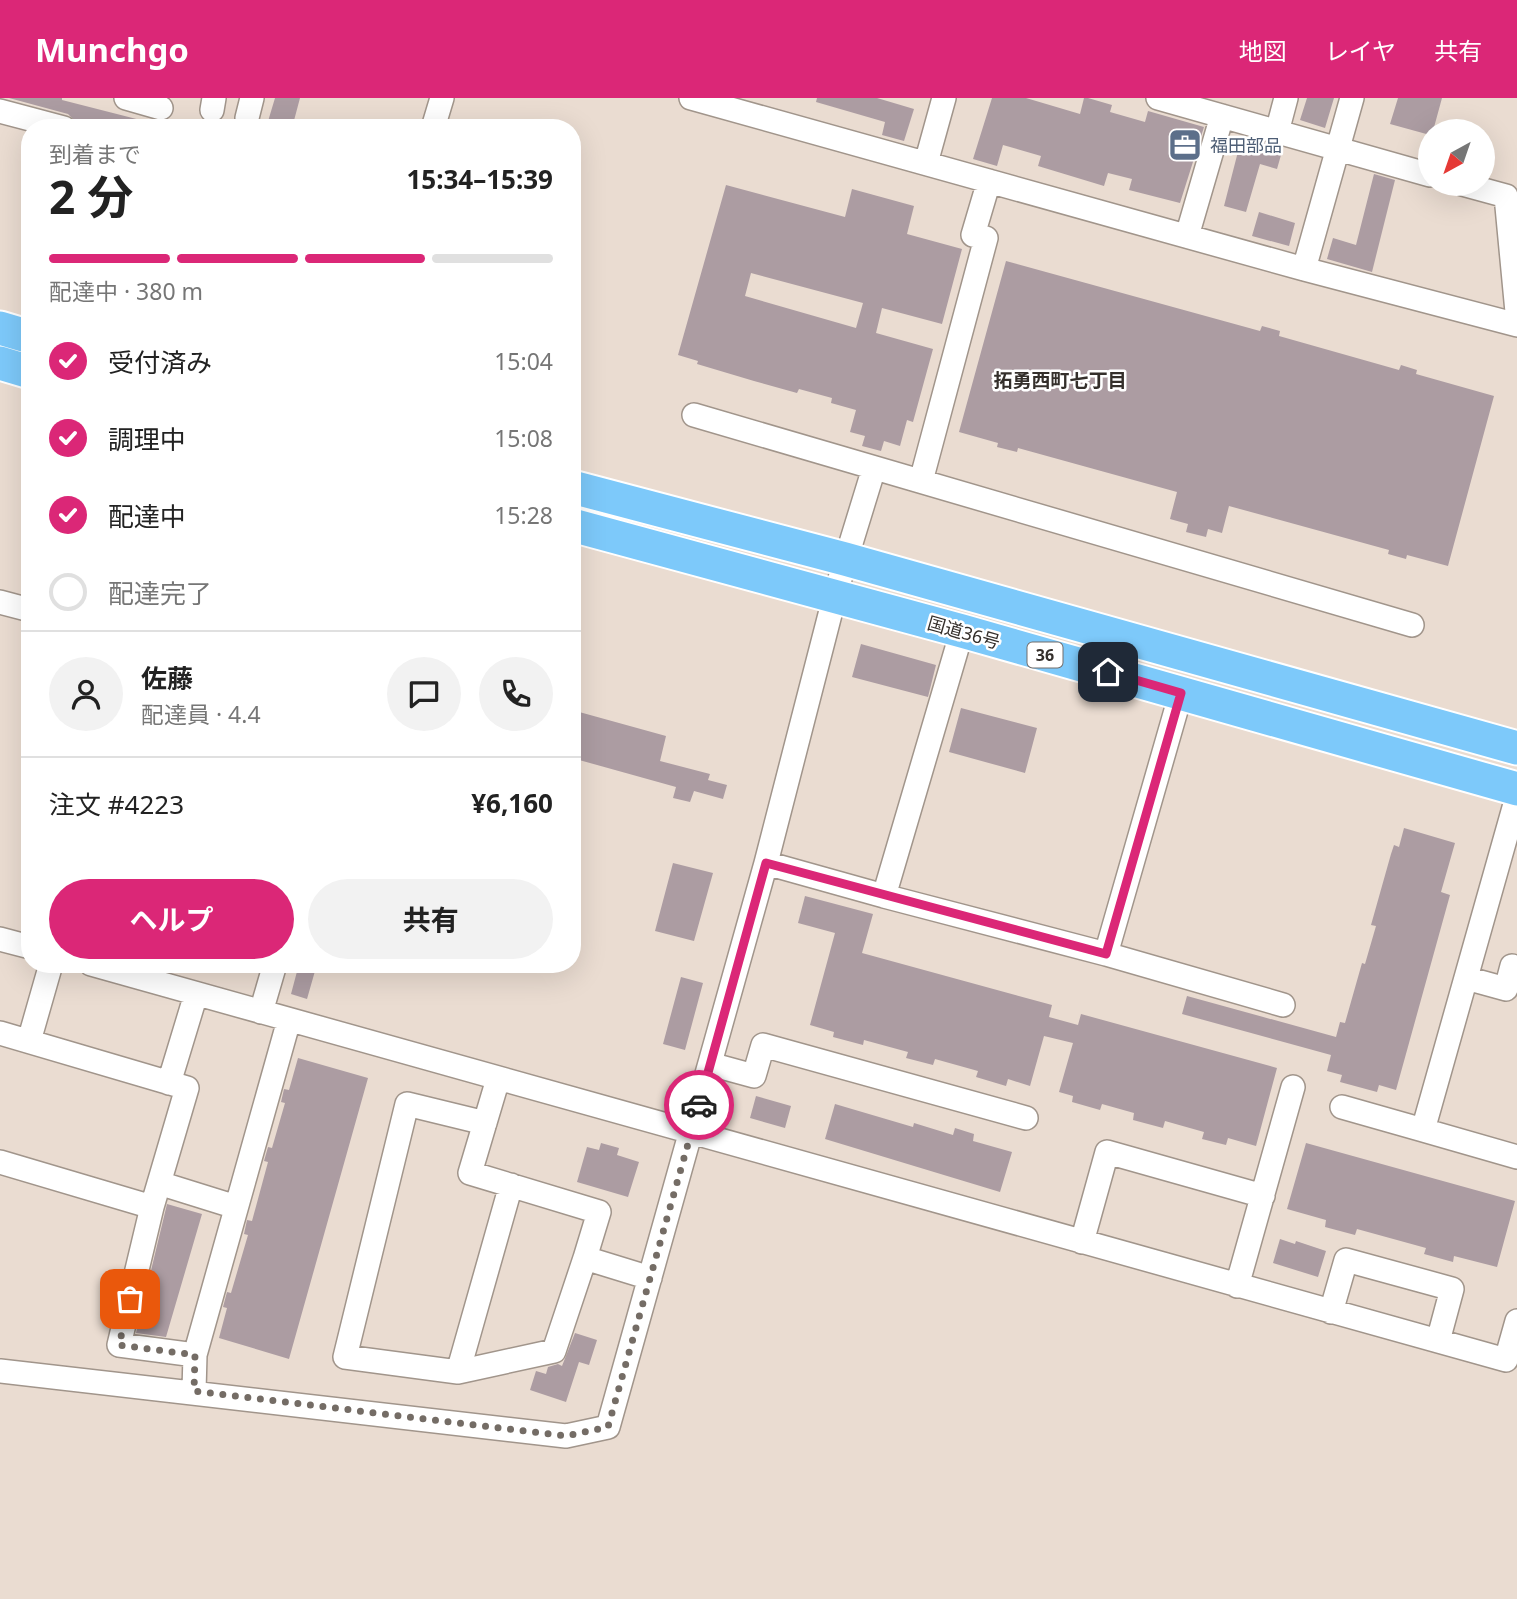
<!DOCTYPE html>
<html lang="ja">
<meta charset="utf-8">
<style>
:root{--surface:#fff;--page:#f2f2f2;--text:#222;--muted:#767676;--line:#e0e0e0;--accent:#db2777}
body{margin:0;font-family:"Noto Sans","Noto Sans JP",sans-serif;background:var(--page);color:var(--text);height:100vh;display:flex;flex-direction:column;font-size:26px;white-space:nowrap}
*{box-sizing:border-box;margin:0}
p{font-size:23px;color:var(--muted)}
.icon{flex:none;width:38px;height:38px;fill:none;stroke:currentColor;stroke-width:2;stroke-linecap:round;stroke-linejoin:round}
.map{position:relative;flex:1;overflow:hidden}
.sheet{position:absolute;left:21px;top:21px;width:560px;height:854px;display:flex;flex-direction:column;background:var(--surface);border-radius:28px;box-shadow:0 7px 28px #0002}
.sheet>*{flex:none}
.needle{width:46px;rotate:220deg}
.fabs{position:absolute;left:1418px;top:21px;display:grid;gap:14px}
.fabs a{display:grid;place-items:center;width:77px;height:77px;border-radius:50%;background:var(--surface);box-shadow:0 7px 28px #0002;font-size:35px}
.pin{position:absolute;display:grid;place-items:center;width:60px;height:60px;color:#fff;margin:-30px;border-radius:14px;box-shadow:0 4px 10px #0006}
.courier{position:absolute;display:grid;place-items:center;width:70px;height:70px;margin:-35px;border:5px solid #db2777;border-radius:50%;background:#fff;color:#222;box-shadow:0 2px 9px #0007}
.head em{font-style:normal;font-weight:700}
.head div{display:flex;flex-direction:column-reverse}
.head{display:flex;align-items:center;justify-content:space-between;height:119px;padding:0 28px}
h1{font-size:46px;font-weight:700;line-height:52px}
.bar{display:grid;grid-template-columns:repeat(4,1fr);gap:10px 7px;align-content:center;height:84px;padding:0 28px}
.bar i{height:9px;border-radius:5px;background:var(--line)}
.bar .selected{background:var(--accent)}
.bar p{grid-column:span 4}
.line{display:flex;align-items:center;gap:18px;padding:0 28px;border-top:2px solid var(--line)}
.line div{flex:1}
.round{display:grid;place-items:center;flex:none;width:74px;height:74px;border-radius:37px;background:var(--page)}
ol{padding:0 28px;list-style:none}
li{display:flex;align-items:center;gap:21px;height:77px}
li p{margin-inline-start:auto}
li .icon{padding:7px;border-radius:50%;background:var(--accent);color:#fff;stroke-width:4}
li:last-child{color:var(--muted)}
li i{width:38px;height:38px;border:4px solid var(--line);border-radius:50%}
.cta{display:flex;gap:14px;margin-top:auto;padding:14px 28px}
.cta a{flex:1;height:80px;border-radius:42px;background:var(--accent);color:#fff;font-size:28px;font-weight:700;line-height:80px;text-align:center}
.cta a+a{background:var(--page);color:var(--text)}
header{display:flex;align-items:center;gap:42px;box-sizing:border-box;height:98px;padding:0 35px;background:var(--accent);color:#fff}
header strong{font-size:33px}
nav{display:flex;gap:38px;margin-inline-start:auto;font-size:24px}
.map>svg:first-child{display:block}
</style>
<header>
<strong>Munchgo</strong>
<nav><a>地図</a><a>レイヤ</a><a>共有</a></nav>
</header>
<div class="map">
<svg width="1517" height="1501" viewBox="0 0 1517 1501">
<rect width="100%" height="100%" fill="#eadcd1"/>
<path fill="#ac9ca2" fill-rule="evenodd" d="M 9,0 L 62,0 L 62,2 L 156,26 L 156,30 L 102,30 L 75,23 L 68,16 Z
M 275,0 L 300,0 L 292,30 L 266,30 Z
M 817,0 L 877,0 L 914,11 L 904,43 L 882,37 L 885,24 L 816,4 Z
M 992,0 L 1026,0 L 1080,16 L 1084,0 L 1088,0 L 1112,7 L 1110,14 L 1145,24 L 1148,13 L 1204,29 L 1180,105 L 1129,92 L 1132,81 L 1108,75 L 1104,88 L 1038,68 L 1041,58 L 1003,47 L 997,68 L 973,61 Z
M 1307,0 L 1334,0 L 1325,30 L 1300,22 Z
M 1398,0 L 1442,0 L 1433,33 L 1430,33 L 1430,37 L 1390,26 Z
M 1242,38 L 1283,50 L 1277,71 L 1260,66 L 1246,114 L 1224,108 Z
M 1374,76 L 1395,82 L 1372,174 L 1327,161 L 1333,140 L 1356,147 Z
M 726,87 L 845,119 L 852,91 L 914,108 L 907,136 L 962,151 L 942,226 L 882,210 L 876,235 L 933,251 L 913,324 L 907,322 L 900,348 L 884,343 L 881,353 L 862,348 L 865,338 L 850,334 L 856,312 L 831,305 L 832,300 L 799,291 L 797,295 L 754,283 L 697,266 L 698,263 L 678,257 ZM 751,175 L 863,205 L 856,230 L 745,198 Z
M 1259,114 L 1295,125 L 1289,148 L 1252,138 Z
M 1006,163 L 1260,233 L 1262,228 L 1280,233 L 1279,238 L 1399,272 L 1401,267 L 1417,272 L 1416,276 L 1494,298 L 1448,468 L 1407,457 L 1406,461 L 1388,456 L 1389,452 L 1229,408 L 1222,435 L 1208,431 L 1206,439 L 1186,434 L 1188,426 L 1170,421 L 1177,394 L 1018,350 L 1017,354 L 997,349 L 998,345 L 959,334 Z
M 861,546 L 936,567 L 928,599 L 852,579 Z
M 961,610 L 1037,630 L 1025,675 L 949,654 Z
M 572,612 L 666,638 L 660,663 L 710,676 L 708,682 L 727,687 L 723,701 L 694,693 L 690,704 L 673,700 L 676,689 L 572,660 Z
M 1404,730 L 1455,745 L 1441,794 L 1450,797 L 1396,992 L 1379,987 L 1377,994 L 1340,984 L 1342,977 L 1327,973 L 1331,957 L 1182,916 L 1187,898 L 1336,939 L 1340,924 L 1345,925 L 1362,865 L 1365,866 L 1376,828 L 1371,827 L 1391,756 L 1394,747 L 1399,749 Z
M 673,765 L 713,775 L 694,843 L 655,833 Z
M 805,798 L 873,816 L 862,855 L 1052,907 L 1049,919 L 1078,927 L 1081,916 L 1277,970 L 1256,1048 L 1228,1040 L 1226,1047 L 1202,1041 L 1204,1034 L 1165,1023 L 1163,1030 L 1133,1022 L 1134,1015 L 1102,1006 L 1100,1012 L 1072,1004 L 1073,998 L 1059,994 L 1073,945 L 1044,938 L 1030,988 L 1008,981 L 1006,988 L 976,979 L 978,973 L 935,961 L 933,967 L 906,960 L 908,954 L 864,942 L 863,947 L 833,939 L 834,934 L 810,927 L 835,835 L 798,825 Z
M 299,866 L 317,866 L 307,901 L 291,896 Z
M 681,879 L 703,885 L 685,952 L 663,946 Z
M 298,960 L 368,980 L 289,1261 L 219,1240 L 227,1210 L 223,1209 L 227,1194 L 231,1195 L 248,1137 L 244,1136 L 247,1122 L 252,1123 L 268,1064 L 264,1063 L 268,1049 L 272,1050 L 285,1005 L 281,1004 L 284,991 L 289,992 Z
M 756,998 L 791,1008 L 785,1030 L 750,1020 Z
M 835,1006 L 913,1029 L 914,1025 L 953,1037 L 955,1030 L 974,1036 L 973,1043 L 1012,1054 L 1000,1094 L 825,1041 Z
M 601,1045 L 619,1050 L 617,1057 L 639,1064 L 628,1099 L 577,1084 L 587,1049 L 599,1052 Z
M 1306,1045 L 1515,1103 L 1497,1169 L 1454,1158 L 1453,1164 L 1424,1156 L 1426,1150 L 1357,1131 L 1355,1137 L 1325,1129 L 1326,1122 L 1287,1111 Z
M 167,1106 L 202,1116 L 166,1239 L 136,1235 Z
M 1280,1141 L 1295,1146 L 1296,1143 L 1326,1153 L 1318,1179 L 1273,1165 Z
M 575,1235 L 597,1242 L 589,1267 L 579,1264 L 566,1304 L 530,1292 L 536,1273 L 546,1276 L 548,1269 L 558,1266 L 562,1268 Z"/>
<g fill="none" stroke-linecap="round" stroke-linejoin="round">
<defs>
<path id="minor" d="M 126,0 L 161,10
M 691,0 L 1304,171 L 1517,227
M 1158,0 L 1430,77
M 212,12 L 214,0
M 0,13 L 64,30
M 247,20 L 252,0
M 433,30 L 442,0
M 1277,34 L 1286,0
M 926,65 L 944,0
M 1462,86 L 1506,98 L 1517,214
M 1187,138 L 1222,18
M 1304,171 L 1352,0
M 694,317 L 1412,527
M 921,383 L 986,140 L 973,137 L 989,83
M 0,504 L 30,512
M 1517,699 L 1423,1032 L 1517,1059
M 766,765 L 884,798 L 962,533
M 884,798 L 1106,856 L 1181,595
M 0,841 L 30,849
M 1106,856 L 1283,907
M 91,866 L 1506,1262 L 1517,1223
M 1466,880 L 1506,891 L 1512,868 L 1517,870
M 261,914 L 275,866
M 0,935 L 187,990 L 152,1109 L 0,1064
M 29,943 L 51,866
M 710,966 L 754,978 L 763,947 L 1026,1020
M 498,981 L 470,1075 L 599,1114 L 585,1160 L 650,1180
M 169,985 L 196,896
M 1342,1009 L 1423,1032
M 485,1025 L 407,1006 L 345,1259 L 458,1274 L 511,1087
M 159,1085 L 236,1109
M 152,1109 L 119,1247 L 195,1257
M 1082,1144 L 1107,1054 L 1263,1098
M 1237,1188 L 1293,989
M 1331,1214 L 1346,1162 L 1452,1191 L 1438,1243
M 0,1273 L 566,1338 L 608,1329 L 766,765 L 835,497 L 874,370
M 458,1274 L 554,1253 L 585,1160
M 194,1293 L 195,1257 L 289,922"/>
<path id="highway" d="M 0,230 L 30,239
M 0,265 L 30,274
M 572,389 L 845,461 L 1517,650
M 572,427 L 962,533 L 1517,691"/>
</defs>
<use href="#minor" stroke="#a1958b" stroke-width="26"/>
<use href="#highway" stroke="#fff" stroke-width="37"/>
<use href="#minor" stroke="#fff" stroke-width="23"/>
<use href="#highway" stroke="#7dc9fa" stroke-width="33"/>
</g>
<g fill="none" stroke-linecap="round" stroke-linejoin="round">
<path stroke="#746c65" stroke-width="7" stroke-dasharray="0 12.6" d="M 130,1201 L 119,1247 L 195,1257 L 194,1293 L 566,1338 L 608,1329 L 699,1007"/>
<path stroke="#db2777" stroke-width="9" d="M 699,1007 L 766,765 L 1106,856 L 1181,595 L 1108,574"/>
</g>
<defs>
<symbol id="office-square" viewBox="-11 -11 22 22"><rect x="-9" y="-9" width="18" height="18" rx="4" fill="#5c6f8a" stroke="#fff"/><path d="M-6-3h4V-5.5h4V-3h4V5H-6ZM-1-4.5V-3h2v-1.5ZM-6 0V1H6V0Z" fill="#fff"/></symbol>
</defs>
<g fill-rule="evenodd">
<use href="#office-square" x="1166" y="28" width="38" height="38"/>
</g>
<g text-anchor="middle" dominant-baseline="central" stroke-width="5" stroke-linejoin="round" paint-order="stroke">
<rect fill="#fff" stroke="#716d6b" stroke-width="2" x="1027.5" y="544.5" width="35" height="25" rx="5"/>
<g font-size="16" font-weight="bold" fill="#342f2b">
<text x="1045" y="557">36</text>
</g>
<g font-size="18" fill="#4e5e75" stroke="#fff" text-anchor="start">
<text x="1210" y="47">福田部品</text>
</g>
<g font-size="18" fill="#342f2b" stroke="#fff">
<text transform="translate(964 534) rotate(16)">国道36号</text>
</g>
<g font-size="19" font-weight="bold" fill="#342f2b" stroke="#fff">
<text x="1060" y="282">拓勇西町七丁目</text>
</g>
</g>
</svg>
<div class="fabs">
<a><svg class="needle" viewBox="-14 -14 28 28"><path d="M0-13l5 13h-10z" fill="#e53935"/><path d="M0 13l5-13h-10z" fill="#767676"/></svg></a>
</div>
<div class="pin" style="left:130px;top:1201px;background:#ea580c"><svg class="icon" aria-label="bag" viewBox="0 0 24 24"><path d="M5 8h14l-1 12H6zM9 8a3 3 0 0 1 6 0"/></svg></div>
<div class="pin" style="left:1108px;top:574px;background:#1f2937"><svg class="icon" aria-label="home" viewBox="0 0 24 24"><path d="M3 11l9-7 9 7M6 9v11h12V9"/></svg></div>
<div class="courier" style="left:699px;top:1007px"><svg class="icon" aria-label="car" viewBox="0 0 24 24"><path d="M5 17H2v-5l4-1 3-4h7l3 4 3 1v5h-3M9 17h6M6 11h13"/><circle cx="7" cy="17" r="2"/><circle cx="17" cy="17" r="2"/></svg></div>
<section class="sheet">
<div class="head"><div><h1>2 分</h1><p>到着まで</p></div><em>15:34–15:39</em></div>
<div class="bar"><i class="selected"></i><i class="selected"></i><i class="selected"></i><i></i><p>配達中 · 380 m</p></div>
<ol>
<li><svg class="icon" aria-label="check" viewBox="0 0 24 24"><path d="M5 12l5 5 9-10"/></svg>受付済み<p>15:04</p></li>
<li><svg class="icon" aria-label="check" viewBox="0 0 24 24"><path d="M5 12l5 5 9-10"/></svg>調理中<p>15:08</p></li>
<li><svg class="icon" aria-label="check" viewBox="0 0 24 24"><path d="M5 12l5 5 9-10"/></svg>配達中<p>15:28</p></li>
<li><i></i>配達完了</li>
</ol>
<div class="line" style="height:126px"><a class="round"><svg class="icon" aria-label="person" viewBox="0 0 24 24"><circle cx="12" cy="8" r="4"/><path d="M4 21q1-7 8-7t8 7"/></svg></a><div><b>佐藤</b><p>配達員 · 4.4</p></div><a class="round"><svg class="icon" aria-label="chat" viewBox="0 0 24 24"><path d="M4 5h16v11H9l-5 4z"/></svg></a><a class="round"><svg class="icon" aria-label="phone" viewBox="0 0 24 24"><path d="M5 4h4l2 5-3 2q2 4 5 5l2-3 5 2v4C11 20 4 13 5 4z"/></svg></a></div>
<div class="line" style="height:91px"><div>注文 #4223</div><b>¥6,160</b></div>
<div class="cta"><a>ヘルプ</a><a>共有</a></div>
</section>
</div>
